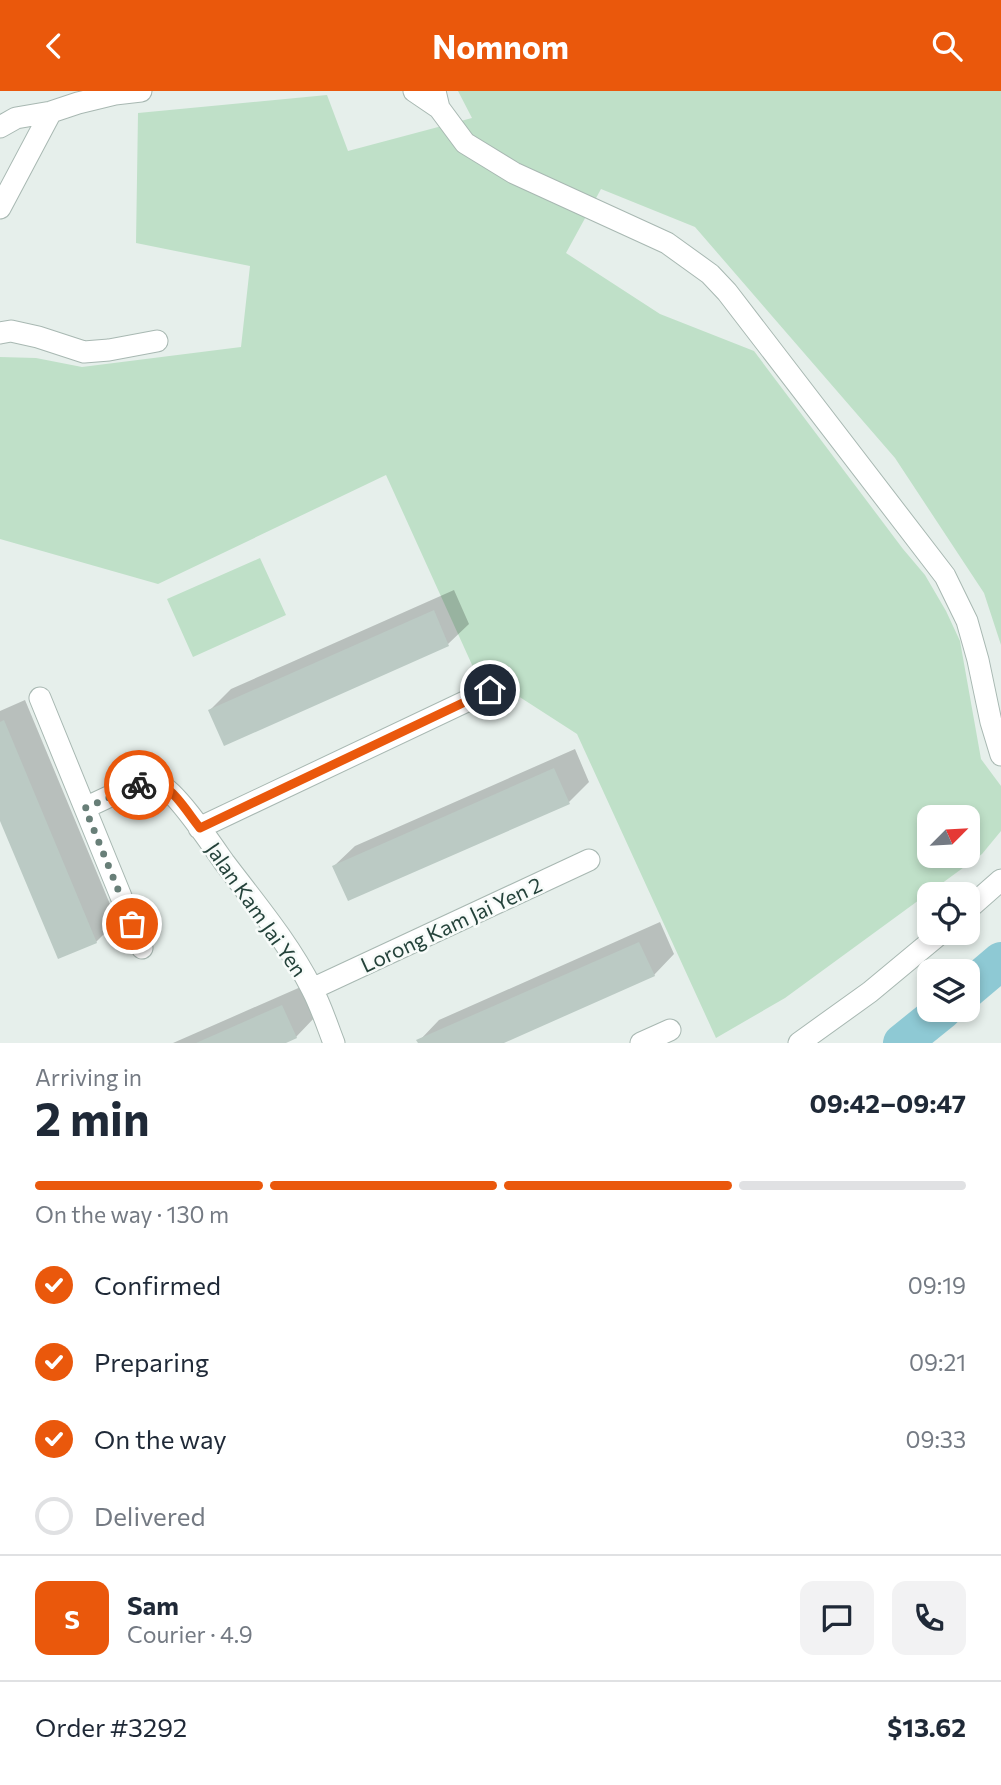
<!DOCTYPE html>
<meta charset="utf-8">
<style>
:root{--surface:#fff;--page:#f2f2f3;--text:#1f2937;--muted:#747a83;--line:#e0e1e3;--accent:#ea580c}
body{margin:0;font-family:Commissioner,sans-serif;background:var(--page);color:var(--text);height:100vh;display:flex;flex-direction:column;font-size:26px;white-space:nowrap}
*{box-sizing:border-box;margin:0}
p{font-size:23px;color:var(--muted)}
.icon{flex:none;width:38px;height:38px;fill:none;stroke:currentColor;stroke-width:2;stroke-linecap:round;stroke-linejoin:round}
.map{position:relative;height:952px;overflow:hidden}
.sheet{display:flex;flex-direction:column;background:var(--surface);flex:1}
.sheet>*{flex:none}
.needle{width:46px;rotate:66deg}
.tools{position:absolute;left:917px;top:714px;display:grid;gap:14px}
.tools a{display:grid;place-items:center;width:63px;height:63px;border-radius:14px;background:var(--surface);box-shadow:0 4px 10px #0003;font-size:35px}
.pin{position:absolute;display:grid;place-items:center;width:60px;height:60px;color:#fff;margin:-30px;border:4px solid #fff;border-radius:50%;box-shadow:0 2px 7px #0007}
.courier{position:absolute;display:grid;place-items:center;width:70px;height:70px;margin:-35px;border:5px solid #ea580c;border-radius:50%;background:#fff;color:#222;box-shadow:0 2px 9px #0007}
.head em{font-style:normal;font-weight:700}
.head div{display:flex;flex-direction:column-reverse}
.head{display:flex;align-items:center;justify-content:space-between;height:119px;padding:0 35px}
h1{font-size:46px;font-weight:700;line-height:52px}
.bar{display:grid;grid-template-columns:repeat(4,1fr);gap:10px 7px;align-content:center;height:84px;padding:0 35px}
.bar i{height:9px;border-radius:5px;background:var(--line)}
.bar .current{background:var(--accent)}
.bar p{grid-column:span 4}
.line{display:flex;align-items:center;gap:18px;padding:0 35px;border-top:2px solid var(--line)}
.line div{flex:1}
.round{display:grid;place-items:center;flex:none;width:74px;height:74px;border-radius:14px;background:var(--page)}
ol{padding:0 35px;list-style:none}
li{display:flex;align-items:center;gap:21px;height:77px}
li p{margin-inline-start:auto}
li .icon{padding:7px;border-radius:50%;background:var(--accent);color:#fff;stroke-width:4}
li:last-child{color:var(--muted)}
li i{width:38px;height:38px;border:4px solid var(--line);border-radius:50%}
header{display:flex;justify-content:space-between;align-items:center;height:91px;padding:0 35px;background:var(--accent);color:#fff;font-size:32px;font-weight:700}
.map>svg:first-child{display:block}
</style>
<header><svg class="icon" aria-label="back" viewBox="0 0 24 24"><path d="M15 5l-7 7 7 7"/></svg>Nomnom<svg class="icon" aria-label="search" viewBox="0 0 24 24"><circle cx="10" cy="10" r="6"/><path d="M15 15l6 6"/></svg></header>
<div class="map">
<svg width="1001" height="952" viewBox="0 0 1001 952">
<rect width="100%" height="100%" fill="#e6efeb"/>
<path fill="#bfe0c8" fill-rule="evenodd" d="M 458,0 L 1001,0 L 1001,554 L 984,502 L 895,367 L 695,136 L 601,98 L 566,162 L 660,223 L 754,260 L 903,458 L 925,484 L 946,520 L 960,550 L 981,668 L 1001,695 L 1001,740 L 982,763 L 785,907 L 716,947 L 577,643 L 473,576 L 386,384 L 158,493 L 0,448 L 0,266 L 36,267 L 82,276 L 241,256 L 250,175 L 136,152 L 138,22 L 327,4 L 348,60 L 472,27 ZM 929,726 L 968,726 L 968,765 L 929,765 Z
M 260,467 L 286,524 L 193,566 L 167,508 Z"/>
<path fill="#0003" d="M 454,499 L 469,533 L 448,553 L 210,619 L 231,598 Z
M 25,609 L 117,830 L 96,851 L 0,725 L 0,620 Z
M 575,658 L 589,691 L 569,711 L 334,775 L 355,755 Z
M 660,831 L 674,863 L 654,884 L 500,952 L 420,952 L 419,950 L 439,929 Z
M 303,895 L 316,925 L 296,946 L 282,952 L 173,952 Z"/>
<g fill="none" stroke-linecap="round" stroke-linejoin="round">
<path stroke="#8ec9d4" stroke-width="38" d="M 968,898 L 1001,870
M 902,952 L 943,919"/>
</g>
<path fill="#bbcac4" d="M 434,519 L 449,555 L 224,655 L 208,619 Z
M 4,629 L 97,852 L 58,868 L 0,730 L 0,631 Z
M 554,677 L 570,713 L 348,810 L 332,775 Z
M 639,851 L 655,885 L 504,952 L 418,952 L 416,949 Z
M 282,914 L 297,947 L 286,952 L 196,952 Z"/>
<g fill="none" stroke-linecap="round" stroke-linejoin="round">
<defs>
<path id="minor" d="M 414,0 L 439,17
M 435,0 L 439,17 L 465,52 L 514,82 L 667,152 L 710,183 L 727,201 L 945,485 L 967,530 L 978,569 L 991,631 L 1001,664
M 0,36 L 16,27 L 51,21 L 78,12 L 115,3 L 141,0
M 0,117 L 51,21
M 0,242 L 11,240 L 38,246 L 84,261 L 109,259 L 157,250
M 40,607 L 142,857
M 85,717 C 103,709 141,687 160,694 C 176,700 212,754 224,771 C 255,812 289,852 312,898 C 321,915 327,934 334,952
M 199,737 L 490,599
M 968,818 L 1001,789
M 312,898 L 589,769
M 641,952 L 670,939
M 799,952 L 870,901 L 941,842"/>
</defs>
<use href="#minor" stroke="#a8b8b2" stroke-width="23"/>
<use href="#minor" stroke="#fff" stroke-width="21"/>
</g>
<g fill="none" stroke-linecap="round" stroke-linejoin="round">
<path stroke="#687f78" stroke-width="7" stroke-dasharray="0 12.6" d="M 132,833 L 85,717 L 139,694"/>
<path stroke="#ea580c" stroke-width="9" d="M 139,694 C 146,693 154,691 161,694 C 175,700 190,725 200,737 L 490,599"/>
</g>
<g text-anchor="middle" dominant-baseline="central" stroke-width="5" stroke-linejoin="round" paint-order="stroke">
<g font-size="21" fill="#24423a" stroke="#f7fbf9">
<text transform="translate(257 818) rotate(55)">Jalan Kam Jai Yen</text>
<text transform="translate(451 833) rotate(-25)">Lorong Kam Jai Yen 2</text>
</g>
</g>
</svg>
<div class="tools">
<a><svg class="needle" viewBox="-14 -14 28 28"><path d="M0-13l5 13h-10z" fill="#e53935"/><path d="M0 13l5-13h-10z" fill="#747a83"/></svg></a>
<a><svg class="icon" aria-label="locate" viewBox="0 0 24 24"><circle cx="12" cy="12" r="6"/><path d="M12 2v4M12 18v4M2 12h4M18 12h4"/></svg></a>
<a><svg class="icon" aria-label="layers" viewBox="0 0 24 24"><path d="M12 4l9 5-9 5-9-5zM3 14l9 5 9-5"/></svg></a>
</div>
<div class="pin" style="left:132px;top:833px;background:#ea580c"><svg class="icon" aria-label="bag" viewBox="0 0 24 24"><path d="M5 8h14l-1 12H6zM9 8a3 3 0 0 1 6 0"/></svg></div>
<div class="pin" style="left:490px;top:599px;background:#1f2937"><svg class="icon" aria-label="home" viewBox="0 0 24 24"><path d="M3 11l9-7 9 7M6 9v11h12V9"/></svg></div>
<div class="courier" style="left:139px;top:694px"><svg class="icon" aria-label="bike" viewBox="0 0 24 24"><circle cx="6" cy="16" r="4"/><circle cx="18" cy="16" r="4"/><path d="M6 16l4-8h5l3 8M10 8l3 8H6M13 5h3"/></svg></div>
</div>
<section class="sheet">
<div class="head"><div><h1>2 min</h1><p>Arriving in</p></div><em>09:42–09:47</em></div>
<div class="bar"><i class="current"></i><i class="current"></i><i class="current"></i><i></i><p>On the way · 130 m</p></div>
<ol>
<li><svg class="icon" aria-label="check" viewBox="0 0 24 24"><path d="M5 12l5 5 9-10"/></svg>Confirmed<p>09:19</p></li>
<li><svg class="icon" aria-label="check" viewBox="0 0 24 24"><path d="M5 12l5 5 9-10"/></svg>Preparing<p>09:21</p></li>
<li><svg class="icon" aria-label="check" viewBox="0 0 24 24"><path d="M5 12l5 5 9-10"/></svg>On the way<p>09:33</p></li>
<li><i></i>Delivered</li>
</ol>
<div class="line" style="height:126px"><b class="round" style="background:var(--accent);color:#fff">S</b><div><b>Sam</b><p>Courier · 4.9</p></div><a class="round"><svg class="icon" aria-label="chat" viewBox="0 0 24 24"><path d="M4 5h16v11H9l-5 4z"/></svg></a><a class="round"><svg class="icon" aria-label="phone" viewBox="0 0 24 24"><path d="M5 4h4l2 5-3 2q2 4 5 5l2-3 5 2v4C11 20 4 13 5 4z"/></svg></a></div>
<div class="line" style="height:91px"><div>Order #3292</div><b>$13.62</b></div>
</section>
